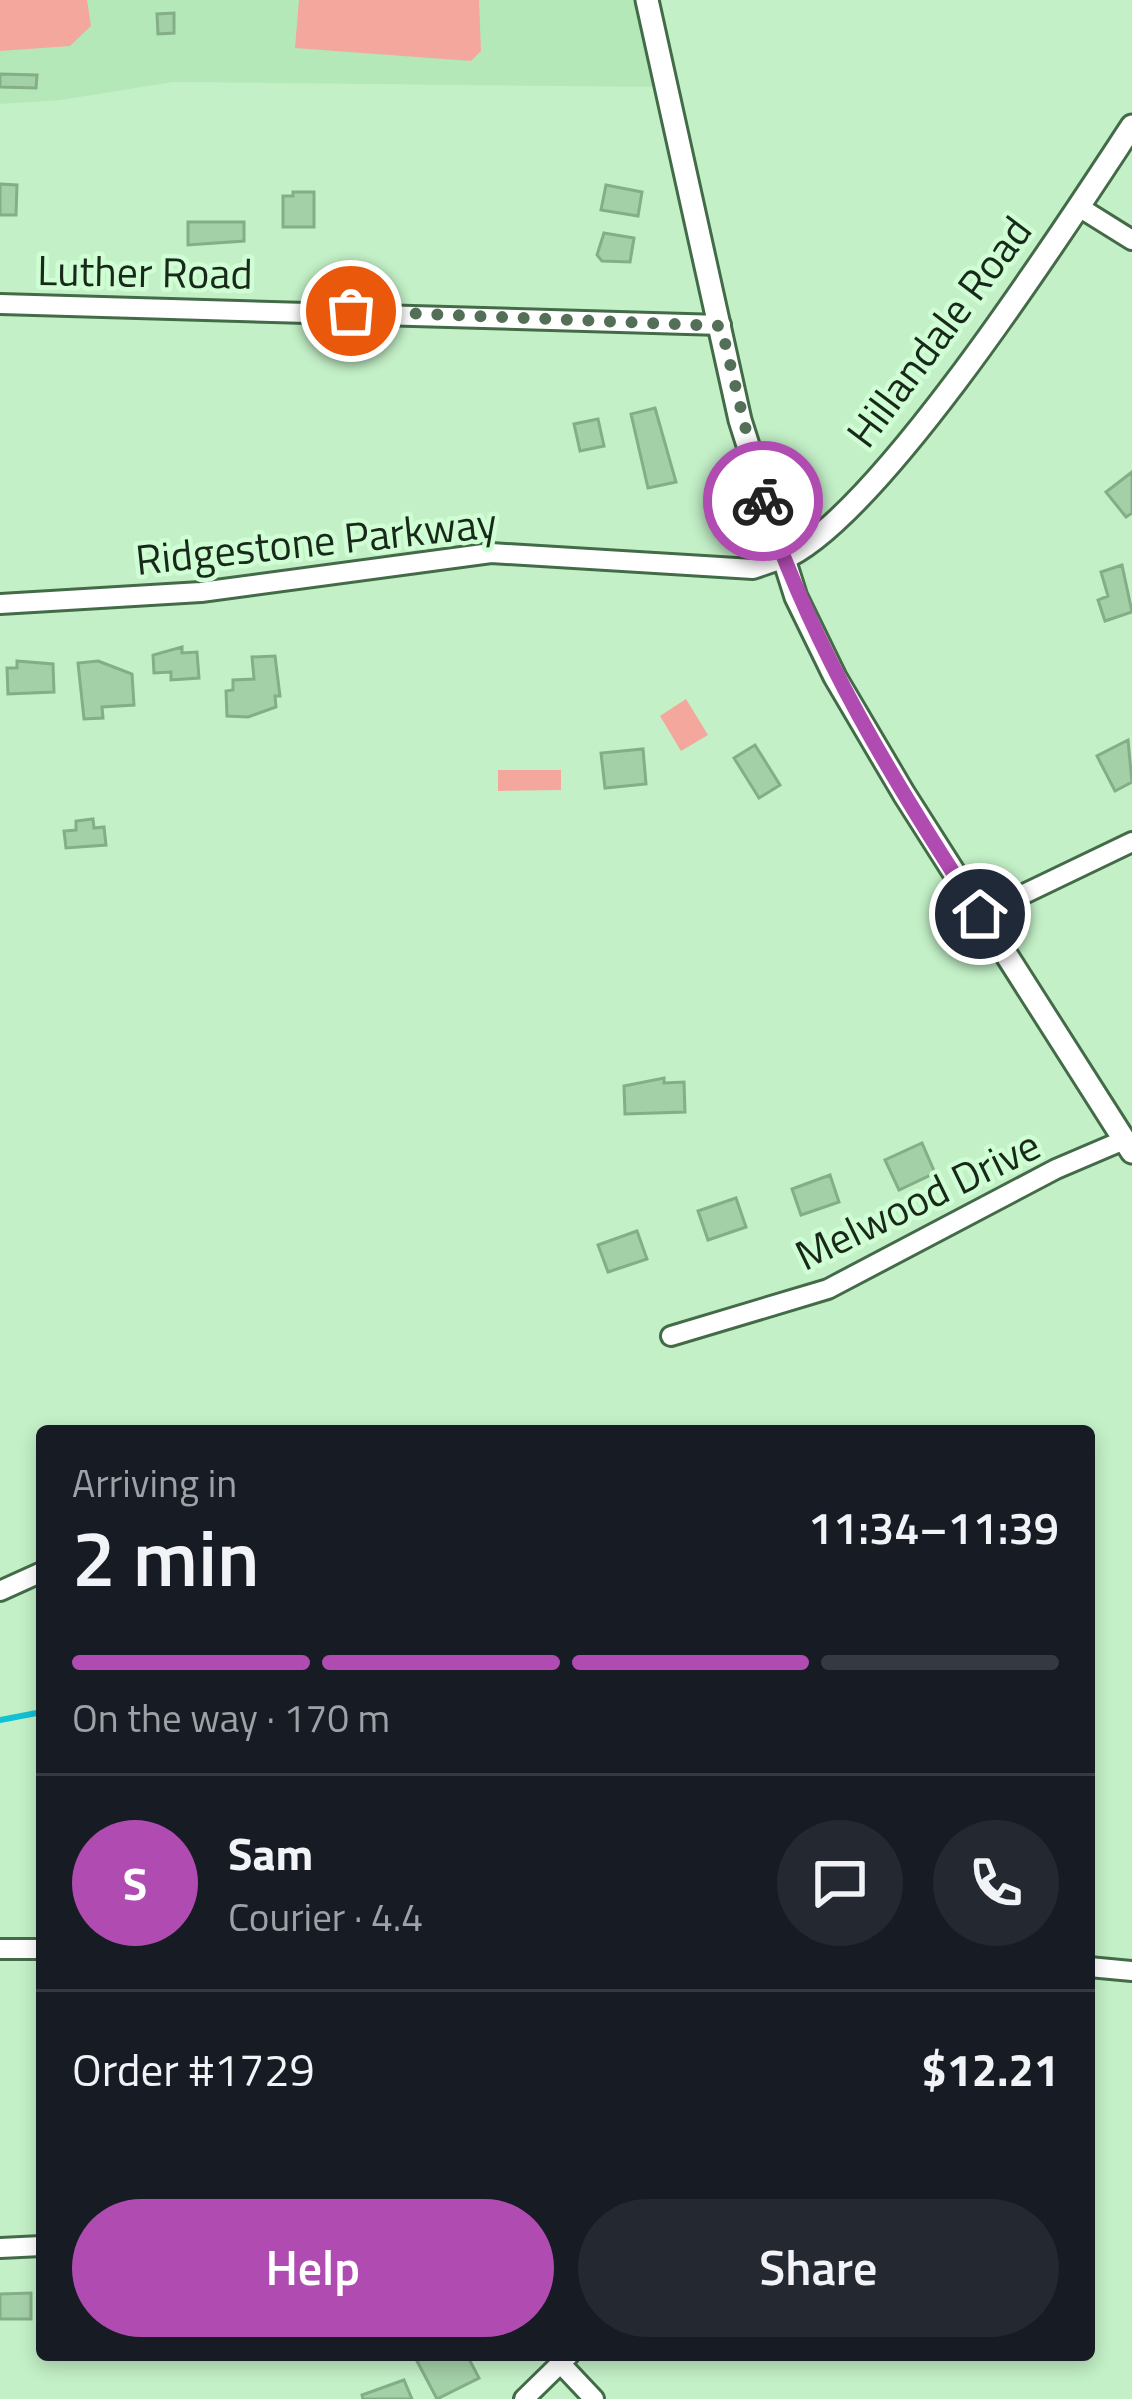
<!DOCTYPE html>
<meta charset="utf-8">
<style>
:root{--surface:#171b24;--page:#242831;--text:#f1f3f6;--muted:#9ea1a6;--line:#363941;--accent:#b04cb1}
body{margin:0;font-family:"Titillium Web",sans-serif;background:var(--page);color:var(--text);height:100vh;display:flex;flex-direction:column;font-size:45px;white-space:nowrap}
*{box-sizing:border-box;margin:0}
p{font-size:39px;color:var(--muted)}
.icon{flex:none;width:66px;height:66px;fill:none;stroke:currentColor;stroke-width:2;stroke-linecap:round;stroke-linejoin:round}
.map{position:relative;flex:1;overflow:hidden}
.details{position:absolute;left:36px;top:1425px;width:1059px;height:936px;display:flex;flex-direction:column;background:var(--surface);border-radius:12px;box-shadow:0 6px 18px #0003}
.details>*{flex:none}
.pin{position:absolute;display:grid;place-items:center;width:102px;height:102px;color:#fff;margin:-51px;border:6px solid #fff;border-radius:50%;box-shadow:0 3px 12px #0007}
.courier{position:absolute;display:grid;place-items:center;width:120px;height:120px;margin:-60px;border:9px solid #b04cb1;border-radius:50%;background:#fff;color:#222;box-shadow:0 3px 15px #0007}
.summary em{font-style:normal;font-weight:600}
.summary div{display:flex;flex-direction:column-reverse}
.summary{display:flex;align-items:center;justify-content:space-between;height:204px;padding:0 36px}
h1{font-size:78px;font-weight:600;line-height:90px}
.bar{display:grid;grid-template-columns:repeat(4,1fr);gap:18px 12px;align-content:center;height:144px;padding:0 36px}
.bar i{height:15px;border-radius:9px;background:var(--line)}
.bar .active{background:var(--accent)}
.bar p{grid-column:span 4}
.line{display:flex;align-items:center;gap:30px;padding:0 36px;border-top:3px solid var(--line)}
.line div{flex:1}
.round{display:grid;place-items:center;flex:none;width:126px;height:126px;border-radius:63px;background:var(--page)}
.primary-button{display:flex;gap:24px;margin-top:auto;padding:24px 36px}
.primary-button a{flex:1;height:138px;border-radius:72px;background:var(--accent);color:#fff;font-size:48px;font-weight:600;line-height:138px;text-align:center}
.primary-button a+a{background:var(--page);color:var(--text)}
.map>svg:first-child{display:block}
</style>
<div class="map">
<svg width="1132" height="2399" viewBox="0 0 1132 2399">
<rect width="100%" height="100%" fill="#c3f0c7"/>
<path fill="#b4e8b9" d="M 0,0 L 647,0 L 667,87 L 173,82 L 61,100 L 0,104 Z"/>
<path fill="#f4a79d" d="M 0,0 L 87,0 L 91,26 L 70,46 L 0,51 Z
M 299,0 L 479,0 L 481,51 L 471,61 L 295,48 Z
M 686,699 L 708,735 L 681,751 L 660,716 Z
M 498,770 L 561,770 L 561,790 L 498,791 Z"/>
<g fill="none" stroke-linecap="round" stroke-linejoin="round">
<path stroke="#11c2d5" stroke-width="6" d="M 0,1720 L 42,1712"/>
</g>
<path fill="#a4d0a8" stroke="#83ae87" stroke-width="3" d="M 174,13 L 174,33 L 158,34 L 157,14 Z
M 0,74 L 37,75 L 36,88 L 0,87 Z
M 0,184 L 17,185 L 16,215 L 0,215 Z
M 606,185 L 642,192 L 638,216 L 601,210 Z
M 293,192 L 314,192 L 314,227 L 283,227 L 283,196 L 293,196 Z
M 188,222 L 244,222 L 244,241 L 188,245 Z
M 604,233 L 634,238 L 630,262 L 602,261 L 597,255 Z
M 655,408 L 676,482 L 648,488 L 631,414 Z
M 598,419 L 604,446 L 580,451 L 574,424 Z
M 1132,472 L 1132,513 L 1126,517 L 1106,492 Z
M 1122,565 L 1132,612 L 1105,621 L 1098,600 L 1108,596 L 1101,572 Z
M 182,647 L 182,653 L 197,652 L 199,678 L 171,680 L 171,672 L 154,673 L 153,655 Z
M 275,656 L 280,696 L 275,696 L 276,707 L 248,717 L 227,716 L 226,691 L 233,690 L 233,680 L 254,679 L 252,657 Z
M 17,661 L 53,664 L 54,692 L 8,694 L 7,668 L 17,668 Z
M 98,661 L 132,674 L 134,705 L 102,707 L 103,718 L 84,719 L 78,663 Z
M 1128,740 L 1132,782 L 1115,791 L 1097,756 Z
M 755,745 L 780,785 L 759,798 L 734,758 Z
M 643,749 L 646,784 L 605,788 L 601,753 Z
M 93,819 L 94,828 L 104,827 L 106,845 L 66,848 L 64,831 L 76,830 L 76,821 Z
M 664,1078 L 664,1083 L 684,1082 L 685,1112 L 625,1114 L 624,1086 Z
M 922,1143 L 935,1173 L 899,1190 L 885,1160 Z
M 830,1175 L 839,1202 L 801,1215 L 792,1189 Z
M 736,1198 L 746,1227 L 708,1240 L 698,1211 Z
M 637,1231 L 647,1259 L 608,1272 L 598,1245 Z
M 31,2293 L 31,2319 L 0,2319 L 0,2294 Z
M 428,2355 L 467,2355 L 479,2378 L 437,2399 L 417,2361 Z
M 404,2380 L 412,2399 L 363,2399 L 362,2395 Z"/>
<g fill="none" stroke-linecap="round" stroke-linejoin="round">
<defs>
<path id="minor" d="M 1079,207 L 1132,240
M 0,304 L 721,325
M 0,604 L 201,592 L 491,553 L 753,569 L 782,559
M 980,915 L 1132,842
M 671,1336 L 828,1289 L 1056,1169 L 1124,1140
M 0,1591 L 42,1572
M 0,1949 L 42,1949
M 1089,1967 L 1132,1971
M 0,2248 L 42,2246
M 561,2364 L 594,2399
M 524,2399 L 569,2355"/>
<path id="tertiary" d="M 647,0 L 740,420 L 796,597 L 835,677 L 904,794 L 1132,1152
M 782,559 C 877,521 1068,223 1132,126"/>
</defs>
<use href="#minor" stroke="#436b48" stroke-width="24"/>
<use href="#tertiary" stroke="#436b48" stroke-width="27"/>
<use href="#minor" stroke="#fff" stroke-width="18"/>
<use href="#tertiary" stroke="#fff" stroke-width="21"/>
</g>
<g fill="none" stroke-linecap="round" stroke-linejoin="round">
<path stroke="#546f57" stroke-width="12" stroke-dasharray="0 21.6" d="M 351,311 L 721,326 L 763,501"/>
<path stroke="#b04cb1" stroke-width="15" d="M 763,501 C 814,651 894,783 980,914"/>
</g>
<g text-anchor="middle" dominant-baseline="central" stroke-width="9" stroke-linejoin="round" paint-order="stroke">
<g font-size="42" fill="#18291a" stroke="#d0fed4">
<text transform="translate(145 271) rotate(1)">Luther Road</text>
<text transform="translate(938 331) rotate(-53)">Hillandale Road</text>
<text transform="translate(316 540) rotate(-6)">Ridgestone Parkway</text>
<text transform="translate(917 1199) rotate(-26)">Melwood Drive</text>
</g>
</g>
</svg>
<div class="pin" style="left:351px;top:311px;background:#ea580c"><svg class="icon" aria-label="bag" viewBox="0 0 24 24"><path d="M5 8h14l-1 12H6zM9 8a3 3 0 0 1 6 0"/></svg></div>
<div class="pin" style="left:980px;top:914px;background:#1f2937"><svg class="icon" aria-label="home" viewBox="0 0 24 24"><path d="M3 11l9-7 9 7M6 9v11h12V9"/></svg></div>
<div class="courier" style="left:763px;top:501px"><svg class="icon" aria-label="bike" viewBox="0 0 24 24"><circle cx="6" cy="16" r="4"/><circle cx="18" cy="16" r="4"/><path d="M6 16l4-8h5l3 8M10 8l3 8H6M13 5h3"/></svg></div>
<section class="details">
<div class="summary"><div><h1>2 min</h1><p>Arriving in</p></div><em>11:34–11:39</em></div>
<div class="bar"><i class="active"></i><i class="active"></i><i class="active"></i><i></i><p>On the way · 170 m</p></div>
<div class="line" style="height:216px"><b class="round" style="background:var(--accent);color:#fff">S</b><div><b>Sam</b><p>Courier · 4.4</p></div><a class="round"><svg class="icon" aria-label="chat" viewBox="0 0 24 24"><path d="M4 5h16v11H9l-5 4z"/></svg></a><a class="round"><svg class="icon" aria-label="phone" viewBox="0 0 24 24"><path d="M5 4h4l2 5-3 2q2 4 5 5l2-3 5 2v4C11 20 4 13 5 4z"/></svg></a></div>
<div class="line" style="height:156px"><div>Order #1729</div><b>$12.21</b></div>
<div class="primary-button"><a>Help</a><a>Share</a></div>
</section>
</div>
